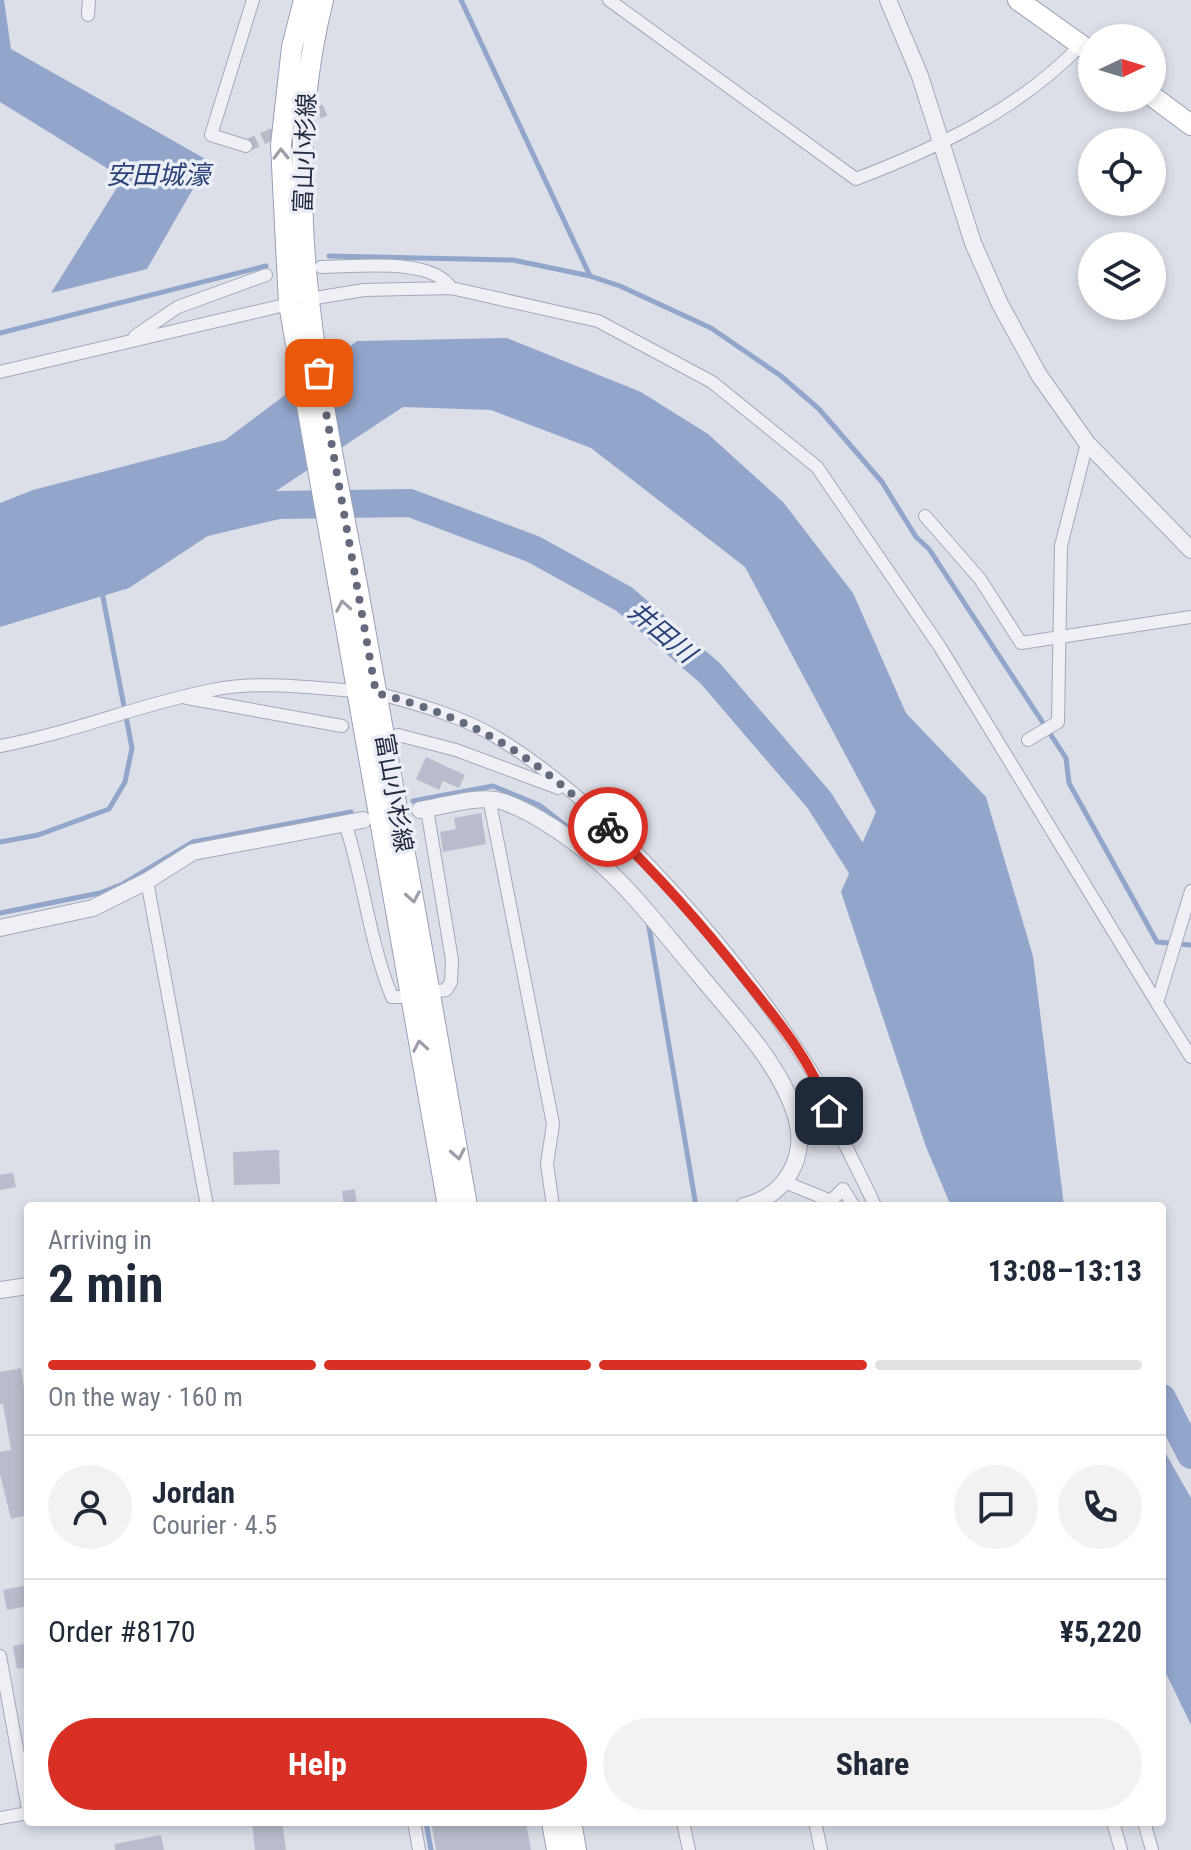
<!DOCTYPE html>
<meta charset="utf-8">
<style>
:root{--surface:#fff;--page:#f2f2f3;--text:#1f2937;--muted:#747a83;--line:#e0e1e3;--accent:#d93025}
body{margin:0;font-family:"Roboto Condensed","Noto Sans JP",sans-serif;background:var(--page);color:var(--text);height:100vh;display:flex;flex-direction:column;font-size:30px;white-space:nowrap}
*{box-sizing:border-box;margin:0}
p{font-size:26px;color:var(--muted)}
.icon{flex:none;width:44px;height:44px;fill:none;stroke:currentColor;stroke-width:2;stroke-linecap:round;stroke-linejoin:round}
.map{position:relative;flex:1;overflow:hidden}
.details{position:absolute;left:24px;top:1202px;width:1142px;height:624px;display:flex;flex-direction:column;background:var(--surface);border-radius:8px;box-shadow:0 4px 12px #0003}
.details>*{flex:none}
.needle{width:52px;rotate:86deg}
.buttons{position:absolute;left:1078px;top:24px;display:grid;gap:16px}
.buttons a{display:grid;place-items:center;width:88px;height:88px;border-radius:50%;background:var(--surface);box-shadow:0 4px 12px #0003;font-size:40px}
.pin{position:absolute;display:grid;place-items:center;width:68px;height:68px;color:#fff;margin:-34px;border-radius:16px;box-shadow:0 4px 12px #0006}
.courier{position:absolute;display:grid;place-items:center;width:80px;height:80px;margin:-40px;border:6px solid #d93025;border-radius:50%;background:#fff;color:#222;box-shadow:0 2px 10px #0007}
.head em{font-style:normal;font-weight:700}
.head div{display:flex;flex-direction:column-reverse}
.head{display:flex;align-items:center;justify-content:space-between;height:136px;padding:0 24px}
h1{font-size:52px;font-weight:700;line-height:60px}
.bar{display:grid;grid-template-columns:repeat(4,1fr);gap:12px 8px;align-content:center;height:96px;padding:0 24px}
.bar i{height:10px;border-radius:6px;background:var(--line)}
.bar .active{background:var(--accent)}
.bar p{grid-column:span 4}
.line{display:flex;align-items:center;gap:20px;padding:0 24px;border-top:2px solid var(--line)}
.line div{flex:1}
.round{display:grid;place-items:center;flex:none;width:84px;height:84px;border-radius:42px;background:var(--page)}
.button{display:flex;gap:16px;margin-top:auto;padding:16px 24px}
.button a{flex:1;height:92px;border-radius:48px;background:var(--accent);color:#fff;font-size:32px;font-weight:700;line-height:92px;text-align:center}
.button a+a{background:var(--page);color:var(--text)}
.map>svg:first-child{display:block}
</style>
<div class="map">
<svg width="1191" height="1850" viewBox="0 0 1191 1850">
<rect width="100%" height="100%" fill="#dcdfe8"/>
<path fill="#92a6cc" d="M 0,0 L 4,0 L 11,49 L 209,161 L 147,269 L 51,293 L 123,178 L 0,102 Z
M 507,338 L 641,392 L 708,434 L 783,502 L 853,593 L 906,713 L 986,797 L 1033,956 L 1064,1206 L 951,1206 L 926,1147 L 841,892 L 876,812 L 745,567 L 591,448 L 491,410 L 403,407 L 129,588 L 0,627 L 0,503 L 33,490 L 225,440 L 357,341 Z
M 1162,1447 L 1191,1498 L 1191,1725 L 1162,1665 Z"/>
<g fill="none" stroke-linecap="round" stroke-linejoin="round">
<path stroke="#92a6cc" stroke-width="5" d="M 461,0 L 590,276
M 329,256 L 513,260 L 590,276 L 620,286 L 711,328 L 781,376 L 819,409 L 882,482 L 916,537 L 929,549 L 1066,758 L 1069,783 L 1157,942 L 1191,945
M 0,333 L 266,266
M 413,801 L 493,786 L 539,805 L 574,832
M 0,842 L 38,835 L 109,809 L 125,782 L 132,748 L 102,592
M 0,913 L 100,893 L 123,884 L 193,842 L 351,812
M 648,921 L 696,1206
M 426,1822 L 431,1850"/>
<path stroke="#92a6cc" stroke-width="28" d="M 206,522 L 278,505 L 410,503 L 533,549 L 624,599 L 710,673 L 819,800 L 875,888
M 1162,1398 L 1191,1455"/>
</g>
<path fill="#b9bdcb" d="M 426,757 L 465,775 L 459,788 L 443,781 L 439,790 L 416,779 Z
M 481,813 L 486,844 L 443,852 L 440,832 L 456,829 L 454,818 Z
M 279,1150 L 280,1184 L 234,1185 L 233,1152 Z
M 13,1173 L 16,1187 L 0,1190 L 0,1175 Z
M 355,1189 L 357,1206 L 344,1206 L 342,1191 Z
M 21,1368 L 28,1418 L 28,1515 L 11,1519 L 0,1474 L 0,1452 L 11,1450 L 3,1404 L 0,1404 L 0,1372 Z
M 28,1585 L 28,1606 L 7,1610 L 3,1590 Z
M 28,1643 L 28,1667 L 17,1669 L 13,1646 Z
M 252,1822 L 282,1822 L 286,1850 L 255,1850 Z
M 431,1822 L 526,1822 L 531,1850 L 436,1850 Z
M 161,1835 L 164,1850 L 115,1850 L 115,1844 Z"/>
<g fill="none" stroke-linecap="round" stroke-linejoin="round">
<path stroke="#b7bbc6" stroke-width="12" stroke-dasharray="12 6" stroke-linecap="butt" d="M 302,120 L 325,110
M 246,146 L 286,128"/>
<defs>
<path id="minor" d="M 609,0 L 856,179 C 939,147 1018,110 1081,45
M 88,15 L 89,0
M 246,146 L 211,135 L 253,0
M 321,267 C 356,267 432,257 451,288
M 309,299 L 364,290 L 451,288 L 598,321 L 712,382 L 817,467 L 940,647 L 1157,1003
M 135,336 L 178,307 L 266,275
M 0,372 L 289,304
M 925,516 L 980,579 L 1021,643 L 1191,617
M 376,693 C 418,704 465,717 501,740 C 613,809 749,967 817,1080 C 823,1090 825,1102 830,1113 C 844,1144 861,1175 875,1206
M 187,698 L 342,726
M 398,735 L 456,750 L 558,788
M 1028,740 L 1058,722 L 1061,546 L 1087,443
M 0,746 C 72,733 140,704 212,690 C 260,680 311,688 358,691
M 489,798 L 553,1124 L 547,1164 L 553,1206
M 427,809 L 452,960 L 451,982 L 446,990 L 430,992
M 345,823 C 364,880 369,941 392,997 L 411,997
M 147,881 L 207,1206
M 1191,891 L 1157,1003 L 1191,1057
M 787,1183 L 831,1201 L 843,1189 L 854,1206
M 0,1656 L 28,1809
M 0,1818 L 28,1813
M 414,1822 L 419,1850
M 683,1822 L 689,1850
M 815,1822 L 821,1850
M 1113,1822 L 1121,1850
M 1144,1822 L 1152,1850"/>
<path id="tertiary" d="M 888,0 L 920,76 L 973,243 L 1000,304 L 1039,375 L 1087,443 L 1191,550
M 420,810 C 445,806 479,794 504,802 C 536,813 575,841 601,864 C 637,896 667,937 698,973 C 732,1015 778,1061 795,1113 C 809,1155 787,1196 744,1206
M 0,928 L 93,908 L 147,881 L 193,852 L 363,820
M 0,1290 L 28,1286"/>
<path id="primary" d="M 304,0 L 292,47 L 281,145 L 289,304 L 448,1206
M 323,0 C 272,202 325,407 361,607 C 396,807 433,1006 467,1206
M 1018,0 L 1092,53
M 1152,96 L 1191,125
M 552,1822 L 557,1850
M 571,1822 L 576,1850"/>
</defs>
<use href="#minor" stroke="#a5a9b6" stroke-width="14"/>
<use href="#tertiary" stroke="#a5a9b6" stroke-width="18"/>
<use href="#primary" stroke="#9aa1b5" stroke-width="22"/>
<use href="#minor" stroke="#eff0f6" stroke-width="12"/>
<use href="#tertiary" stroke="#eff0f6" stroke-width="16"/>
<use href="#primary" stroke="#fff" stroke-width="20"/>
</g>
<defs><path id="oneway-chevron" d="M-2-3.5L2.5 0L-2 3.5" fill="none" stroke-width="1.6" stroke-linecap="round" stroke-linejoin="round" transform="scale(2)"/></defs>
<g stroke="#9c9fa9">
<use href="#oneway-chevron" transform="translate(281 154) rotate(-91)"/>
<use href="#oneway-chevron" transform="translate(343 606) rotate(-100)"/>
<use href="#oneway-chevron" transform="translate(413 897) rotate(80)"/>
<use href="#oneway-chevron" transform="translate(420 1046) rotate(-100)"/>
<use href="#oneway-chevron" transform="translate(458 1154) rotate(80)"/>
</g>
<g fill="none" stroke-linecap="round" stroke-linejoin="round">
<path stroke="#64697b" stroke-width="8" stroke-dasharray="0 14.4" d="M 319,373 L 376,693 C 475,718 535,756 608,827"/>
<path stroke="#d93025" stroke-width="10" d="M 608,827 C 658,875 704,927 747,982 C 779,1022 812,1062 829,1111"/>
</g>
<g text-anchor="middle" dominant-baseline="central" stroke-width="7" stroke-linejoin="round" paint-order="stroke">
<g font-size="24" fill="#242a40" stroke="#ebeef5">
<text transform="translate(305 153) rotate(-88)">富山小杉線</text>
<text transform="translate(394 793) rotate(80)">富山小杉線</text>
</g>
<g font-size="26" font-style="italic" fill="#2a4278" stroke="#ebeef5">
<text x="158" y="175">安田城濠</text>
<text transform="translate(662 632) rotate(40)">井田川</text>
</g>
</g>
</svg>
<div class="buttons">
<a><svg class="needle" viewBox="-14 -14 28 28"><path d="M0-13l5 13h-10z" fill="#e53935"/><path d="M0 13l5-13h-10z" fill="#747a83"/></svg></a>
<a><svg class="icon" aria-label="locate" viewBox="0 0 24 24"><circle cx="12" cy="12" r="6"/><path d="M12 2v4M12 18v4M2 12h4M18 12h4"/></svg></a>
<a><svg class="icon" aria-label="layers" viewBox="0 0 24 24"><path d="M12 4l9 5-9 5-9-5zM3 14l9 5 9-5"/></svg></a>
</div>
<div class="pin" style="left:319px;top:373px;background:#ea580c"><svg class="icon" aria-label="bag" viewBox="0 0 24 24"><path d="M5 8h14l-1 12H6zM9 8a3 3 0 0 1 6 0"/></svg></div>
<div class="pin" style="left:829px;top:1111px;background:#1f2937"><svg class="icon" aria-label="home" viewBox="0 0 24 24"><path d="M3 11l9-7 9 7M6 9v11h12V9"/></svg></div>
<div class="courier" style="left:608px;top:827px"><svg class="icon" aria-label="bike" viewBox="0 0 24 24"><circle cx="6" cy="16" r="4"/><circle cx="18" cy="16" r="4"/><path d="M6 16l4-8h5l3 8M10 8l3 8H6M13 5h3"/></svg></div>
<section class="details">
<div class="head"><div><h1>2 min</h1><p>Arriving in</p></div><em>13:08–13:13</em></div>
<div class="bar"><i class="active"></i><i class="active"></i><i class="active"></i><i></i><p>On the way · 160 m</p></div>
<div class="line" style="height:144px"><a class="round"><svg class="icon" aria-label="person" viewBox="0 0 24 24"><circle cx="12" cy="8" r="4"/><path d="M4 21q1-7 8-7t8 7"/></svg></a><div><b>Jordan</b><p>Courier · 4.5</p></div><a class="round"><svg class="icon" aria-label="chat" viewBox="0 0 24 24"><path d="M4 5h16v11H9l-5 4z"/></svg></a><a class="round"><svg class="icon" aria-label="phone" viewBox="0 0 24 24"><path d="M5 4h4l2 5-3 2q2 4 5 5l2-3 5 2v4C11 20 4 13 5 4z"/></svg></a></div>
<div class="line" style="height:104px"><div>Order #8170</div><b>¥5,220</b></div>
<div class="button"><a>Help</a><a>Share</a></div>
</section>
</div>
